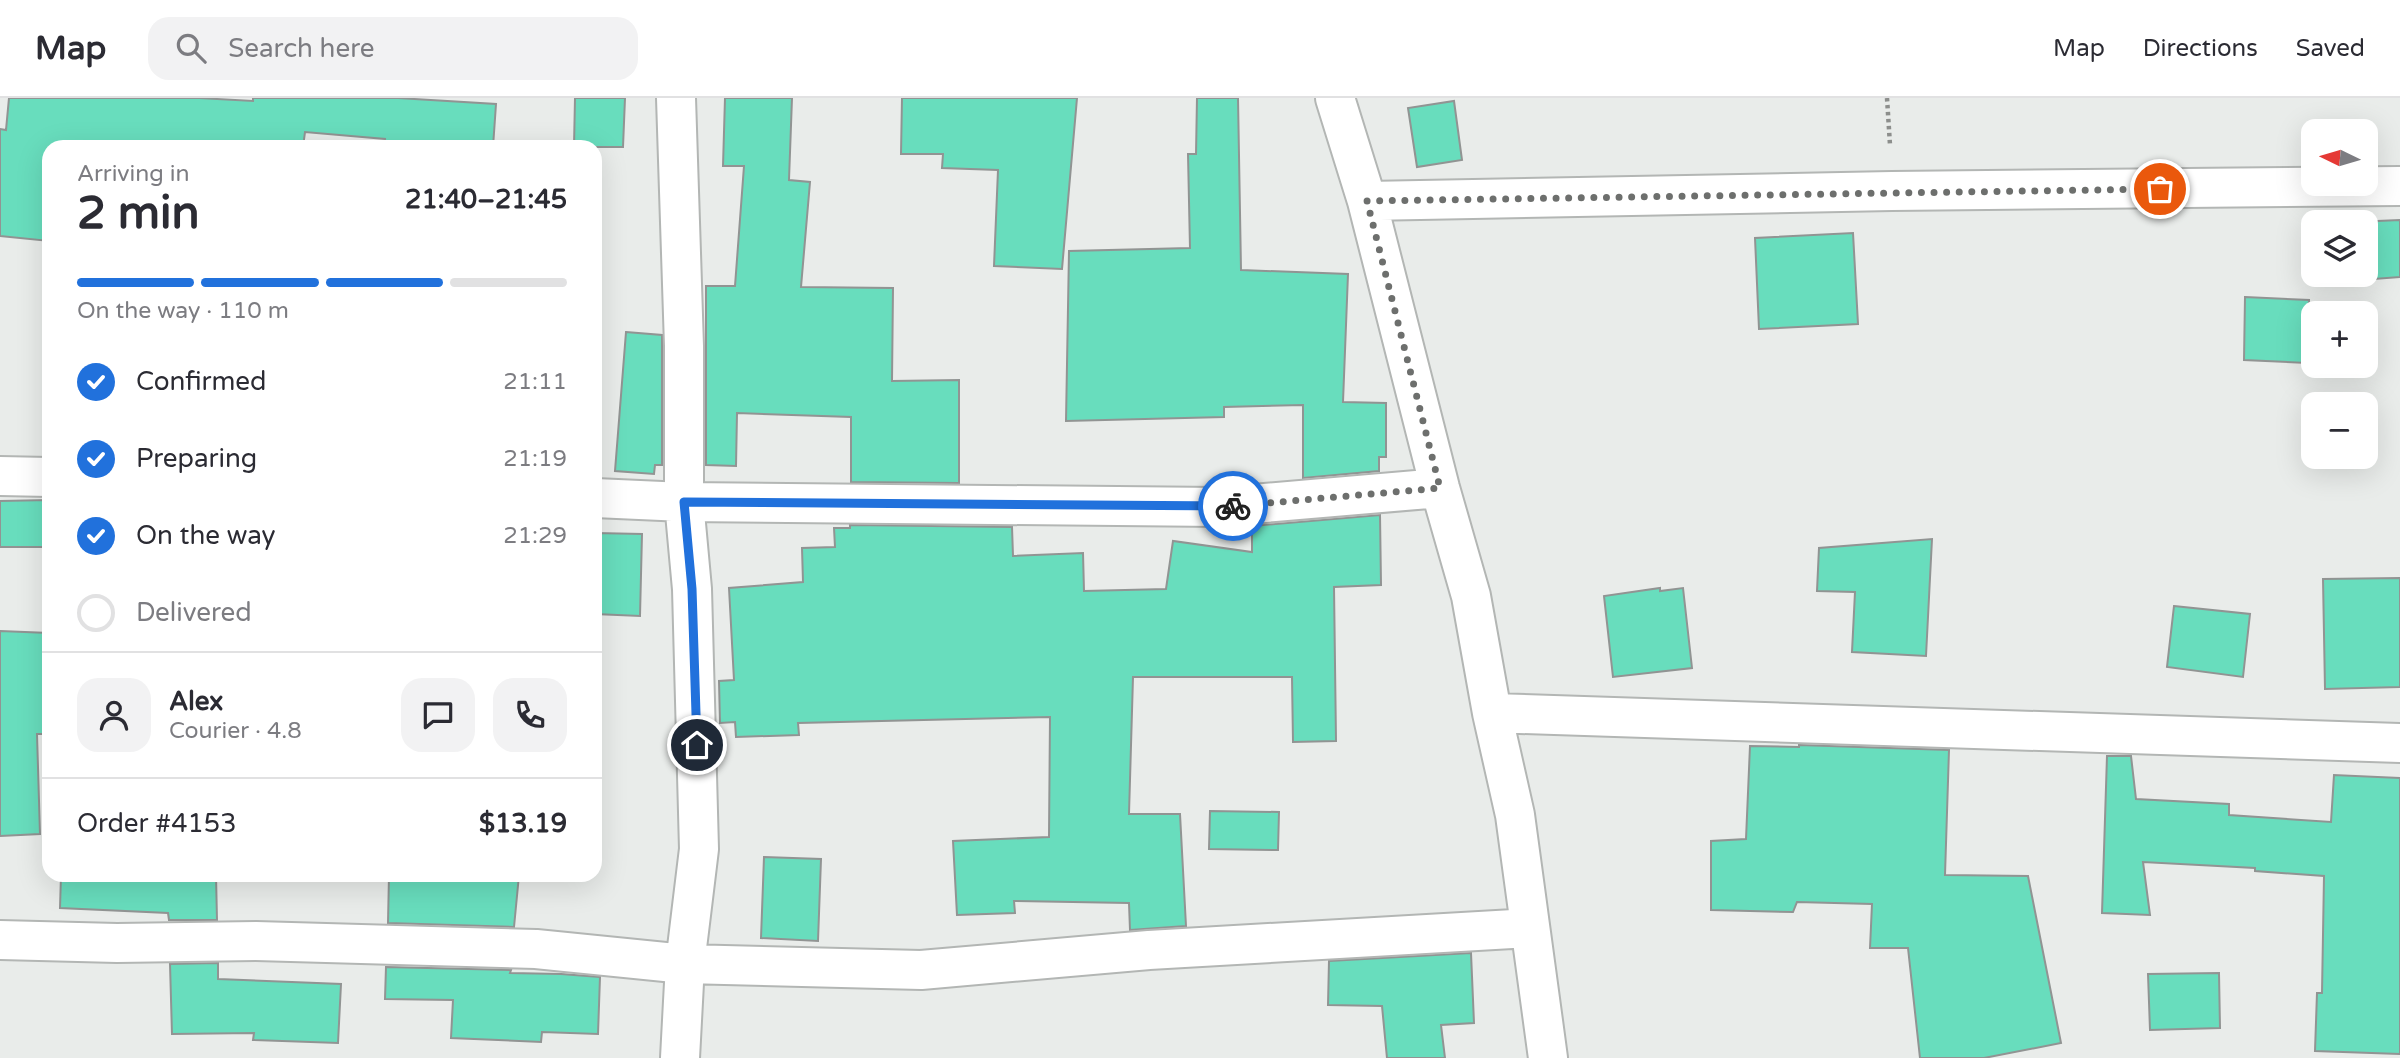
<!DOCTYPE html>
<meta charset="utf-8">
<style>
:root{--surface:#fff;--page:#f2f2f3;--text:#2b2b33;--muted:#7c7c81;--line:#e1e1e2;--accent:#2171dc}
body{margin:0;font-family:"Varela Round",sans-serif;background:var(--page);color:var(--text);height:100vh;display:flex;flex-direction:column;font-size:26px;white-space:nowrap}
*{box-sizing:border-box;margin:0}
p{font-size:23px;color:var(--muted)}
.icon{flex:none;width:38px;height:38px;fill:none;stroke:currentColor;stroke-width:2;stroke-linecap:round;stroke-linejoin:round}
.map{position:relative;flex:1;overflow:hidden}
.side{position:absolute;left:42px;top:42px;width:560px;height:742px;display:flex;flex-direction:column;background:var(--surface);border-radius:21px;box-shadow:0 7px 28px #0002}
.side>*{flex:none}
.needle{width:46px;rotate:275deg}
.tools{position:absolute;left:2301px;top:21px;display:grid;gap:14px}
.tools a{display:grid;place-items:center;width:77px;height:77px;border-radius:14px;background:var(--surface);box-shadow:0 7px 28px #0002;font-size:35px}
.pin{position:absolute;display:grid;place-items:center;width:60px;height:60px;color:#fff;margin:-30px;border:4px solid #fff;border-radius:50%;box-shadow:0 2px 7px #0007}
.courier{position:absolute;display:grid;place-items:center;width:70px;height:70px;margin:-35px;border:5px solid #2171dc;border-radius:50%;background:#fff;color:#222;box-shadow:0 2px 9px #0007}
.headline em{font-style:normal;font-weight:700}
.headline div{display:flex;flex-direction:column-reverse}
.headline{display:flex;align-items:center;justify-content:space-between;height:119px;padding:0 35px}
h1{font-size:46px;font-weight:700;line-height:52px}
.bar{display:grid;grid-template-columns:repeat(4,1fr);gap:10px 7px;align-content:center;height:84px;padding:0 35px}
.bar i{height:9px;border-radius:5px;background:var(--line)}
.bar .on{background:var(--accent)}
.bar p{grid-column:span 4}
.line{display:flex;align-items:center;gap:18px;padding:0 35px;border-top:2px solid var(--line)}
.line div{flex:1}
.round{display:grid;place-items:center;flex:none;width:74px;height:74px;border-radius:21px;background:var(--page)}
ol{padding:0 35px;list-style:none}
li{display:flex;align-items:center;gap:21px;height:77px}
li p{margin-inline-start:auto}
li .icon{padding:7px;border-radius:50%;background:var(--accent);color:#fff;stroke-width:4}
li:last-child{color:var(--muted)}
li i{width:38px;height:38px;border:4px solid var(--line);border-radius:50%}
header{display:flex;align-items:center;gap:42px;box-sizing:border-box;height:98px;padding:0 35px;background:var(--surface);border-bottom:2px solid var(--line)}
header strong{font-size:33px}
nav{display:flex;gap:38px;margin-inline-start:auto;font-size:24px}
.search{width:490px;height:63px;background:var(--page);display:flex;align-items:center;gap:18px;box-sizing:border-box;padding:0 24px;border-radius:21px;color:var(--muted);font-size:26px}
.map>svg:first-child{display:block}
</style>
<header>
<strong>Map</strong>
<div class="search"><svg class="icon" aria-label="search" viewBox="0 0 24 24"><circle cx="10" cy="10" r="6"/><path d="M15 15l6 6"/></svg>Search here</div>
<nav><a>Map</a><a>Directions</a><a>Saved</a></nav>
</header>
<div class="map">
<svg width="2400" height="960" viewBox="0 0 2400 960">
<rect width="100%" height="100%" fill="#e9ecea"/>
<path fill="#68ddbd" stroke="#919493" stroke-width="2" d="M 9,0 L 199,0 L 253,3 L 253,0 L 398,0 L 496,6 L 493,49 L 384,49 L 385,41 L 305,34 L 303,49 L 49,49 L 49,143 L 0,138 L 0,31 L 6,32 Z
M 575,0 L 625,0 L 623,49 L 574,49 Z
M 725,0 L 792,0 L 789,82 L 810,84 L 801,189 L 893,190 L 892,283 L 959,282 L 959,385 L 851,384 L 851,319 L 737,315 L 736,368 L 706,367 L 706,188 L 735,188 L 744,68 L 723,68 Z
M 902,0 L 1077,0 L 1062,171 L 994,168 L 998,72 L 942,70 L 943,56 L 901,56 Z
M 1197,0 L 1238,0 L 1241,172 L 1348,176 L 1343,304 L 1386,305 L 1386,359 L 1379,359 L 1379,373 L 1303,380 L 1303,307 L 1224,309 L 1224,319 L 1066,323 L 1069,153 L 1190,150 L 1188,56 L 1196,56 Z
M 1454,3 L 1462,62 L 1417,69 L 1408,10 Z
M 2400,122 L 2400,179 L 2348,183 L 2348,177 L 2366,177 L 2366,124 L 2354,124 Z
M 1853,135 L 1858,226 L 1759,231 L 1755,140 Z
M 2245,199 L 2309,202 L 2307,265 L 2244,262 Z
M 626,234 L 662,237 L 662,367 L 655,367 L 654,376 L 615,373 Z
M 49,402 L 49,449 L 0,449 L 0,403 Z
M 1380,417 L 1381,487 L 1334,489 L 1336,643 L 1293,644 L 1292,579 L 1133,579 L 1129,716 L 1180,716 L 1186,828 L 1130,832 L 1129,805 L 1014,803 L 1015,815 L 957,817 L 953,743 L 1049,739 L 1050,619 L 798,625 L 799,637 L 736,639 L 735,624 L 720,625 L 719,583 L 734,582 L 729,490 L 803,484 L 802,450 L 835,449 L 834,430 L 850,430 L 850,427 L 1012,429 L 1013,458 L 1083,455 L 1084,493 L 1166,491 L 1173,443 L 1252,454 L 1252,428 Z
M 595,435 L 642,436 L 640,518 L 595,516 Z
M 1932,441 L 1926,558 L 1852,554 L 1855,494 L 1817,493 L 1819,450 Z
M 2400,480 L 2400,589 L 2325,591 L 2323,481 Z
M 1660,490 L 1660,493 L 1683,490 L 1692,570 L 1613,579 L 1604,498 Z
M 2174,508 L 2250,516 L 2243,579 L 2167,569 Z
M 0,533 L 49,535 L 49,636 L 37,636 L 40,736 L 0,738 Z
M 1799,647 L 1949,652 L 1945,777 L 2028,778 L 2061,945 L 1984,960 L 1920,960 L 1908,850 L 1870,850 L 1872,806 L 1797,804 L 1793,814 L 1711,812 L 1711,743 L 1746,741 L 1750,648 L 1799,649 Z
M 2107,658 L 2131,658 L 2136,701 L 2229,706 L 2229,717 L 2331,724 L 2334,677 L 2400,680 L 2400,956 L 2315,953 L 2317,895 L 2322,895 L 2324,778 L 2255,773 L 2255,770 L 2143,764 L 2150,817 L 2102,815 Z
M 1210,713 L 1279,714 L 1278,752 L 1209,751 Z
M 764,759 L 821,761 L 818,843 L 761,840 Z
M 61,777 L 216,777 L 217,822 L 169,822 L 168,815 L 60,810 Z
M 389,777 L 519,777 L 514,829 L 388,825 Z
M 1471,855 L 1474,925 L 1441,927 L 1445,960 L 1387,960 L 1382,908 L 1328,907 L 1329,863 Z
M 218,865 L 218,881 L 341,886 L 338,945 L 253,942 L 254,935 L 172,936 L 170,866 Z
M 386,869 L 511,872 L 510,875 L 561,876 L 600,879 L 598,936 L 542,934 L 541,944 L 451,940 L 453,902 L 385,901 Z
M 2219,875 L 2220,930 L 2150,932 L 2148,876 Z"/>
<g fill="none" stroke-linecap="round" stroke-linejoin="round">
<defs>
<path id="street" d="M 676,0 L 684,248 L 684,404 L 692,491 L 699,751 L 685,866 L 680,960
M 1335,0 L 1367,103 L 1440,390 L 1471,498 L 1492,615 L 1515,717 L 1548,960
M 1367,103 L 1892,93 L 2400,88
M 0,378 L 49,379
M 595,400 L 684,404 L 1218,409 L 1440,390
M 1492,615 L 2400,645
M 0,842 L 117,845 L 256,843 L 536,851 L 685,866 L 921,872 L 1149,852 L 1530,830"/>
</defs>
<use href="#street" stroke="#b3b6b4" stroke-width="42"/>
<path stroke="#8c8e8c" stroke-width="4.5" stroke-dasharray="3.5 3.5" stroke-linecap="butt" d="M 1887,0 L 1890,47"/>
<use href="#street" stroke="#fff" stroke-width="38"/>
</g>
<g fill="none" stroke-linecap="round" stroke-linejoin="round">
<path stroke="#6d6f6d" stroke-width="7" stroke-dasharray="0 12.6" d="M 1233,408 L 1440,390 L 1367,103 L 2160,91"/>
<path stroke="#2171dc" stroke-width="9" d="M 697,647 L 692,491 L 684,404 L 1233,408"/>
</g>
</svg>
<div class="tools">
<a><svg class="needle" viewBox="-14 -14 28 28"><path d="M0-13l5 13h-10z" fill="#e53935"/><path d="M0 13l5-13h-10z" fill="#7c7c81"/></svg></a>
<a><svg class="icon" aria-label="layers" viewBox="0 0 24 24"><path d="M12 4l9 5-9 5-9-5zM3 14l9 5 9-5"/></svg></a>
<a>+</a>
<a>−</a>
</div>
<div class="pin" style="left:2160px;top:91px;background:#ea580c"><svg class="icon" aria-label="bag" viewBox="0 0 24 24"><path d="M5 8h14l-1 12H6zM9 8a3 3 0 0 1 6 0"/></svg></div>
<div class="pin" style="left:697px;top:647px;background:#1f2937"><svg class="icon" aria-label="home" viewBox="0 0 24 24"><path d="M3 11l9-7 9 7M6 9v11h12V9"/></svg></div>
<div class="courier" style="left:1233px;top:408px"><svg class="icon" aria-label="bike" viewBox="0 0 24 24"><circle cx="6" cy="16" r="4"/><circle cx="18" cy="16" r="4"/><path d="M6 16l4-8h5l3 8M10 8l3 8H6M13 5h3"/></svg></div>
<section class="side">
<div class="headline"><div><h1>2 min</h1><p>Arriving in</p></div><em>21:40–21:45</em></div>
<div class="bar"><i class="on"></i><i class="on"></i><i class="on"></i><i></i><p>On the way · 110 m</p></div>
<ol>
<li><svg class="icon" aria-label="check" viewBox="0 0 24 24"><path d="M5 12l5 5 9-10"/></svg>Confirmed<p>21:11</p></li>
<li><svg class="icon" aria-label="check" viewBox="0 0 24 24"><path d="M5 12l5 5 9-10"/></svg>Preparing<p>21:19</p></li>
<li><svg class="icon" aria-label="check" viewBox="0 0 24 24"><path d="M5 12l5 5 9-10"/></svg>On the way<p>21:29</p></li>
<li><i></i>Delivered</li>
</ol>
<div class="line" style="height:126px"><a class="round"><svg class="icon" aria-label="person" viewBox="0 0 24 24"><circle cx="12" cy="8" r="4"/><path d="M4 21q1-7 8-7t8 7"/></svg></a><div><b>Alex</b><p>Courier · 4.8</p></div><a class="round"><svg class="icon" aria-label="chat" viewBox="0 0 24 24"><path d="M4 5h16v11H9l-5 4z"/></svg></a><a class="round"><svg class="icon" aria-label="phone" viewBox="0 0 24 24"><path d="M5 4h4l2 5-3 2q2 4 5 5l2-3 5 2v4C11 20 4 13 5 4z"/></svg></a></div>
<div class="line" style="height:91px"><div>Order #4153</div><b>$13.19</b></div>
</section>
</div>
